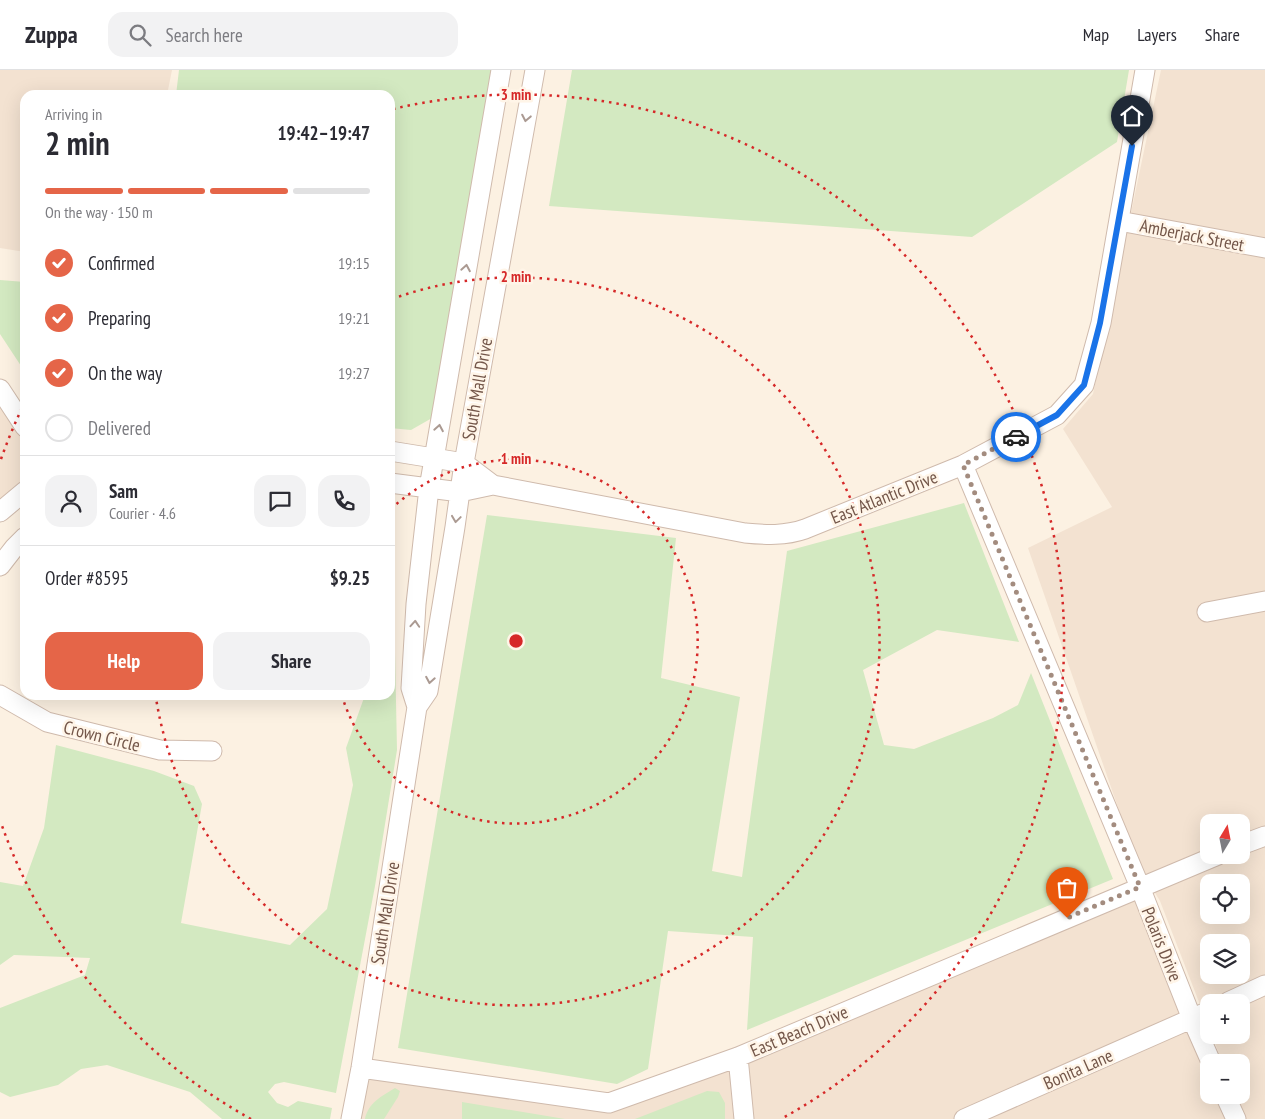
<!DOCTYPE html>
<meta charset="utf-8">
<style>
:root{--surface:#fff;--page:#f2f2f3;--text:#2b2b33;--muted:#7c7c81;--line:#e1e1e2;--accent:#e56548}
body{margin:0;font-family:"PT Sans Narrow",sans-serif;background:var(--page);color:var(--text);height:100vh;display:flex;flex-direction:column;font-size:19px;white-space:nowrap}
*{box-sizing:border-box;margin:0}
p{font-size:16px;color:var(--muted)}
.icon{flex:none;width:28px;height:28px;fill:none;stroke:currentColor;stroke-width:2;stroke-linecap:round;stroke-linejoin:round}
.map{position:relative;flex:1;overflow:hidden}
.drawer{position:absolute;left:20px;top:20px;width:375px;height:610px;display:flex;flex-direction:column;background:var(--surface);border-radius:15px;box-shadow:0 5px 20px #0002}
.drawer>*{flex:none}
.needle{width:32px;rotate:10deg}
.buttons{position:absolute;left:1200px;top:744px;display:grid;gap:10px}
.buttons a{display:grid;place-items:center;width:50px;height:50px;border-radius:10px;background:var(--surface);box-shadow:0 5px 20px #0002;font-size:25px}
.pin{position:absolute;display:grid;place-items:center;width:42px;height:42px;color:#fff;margin:-51px -21px;border-radius:50% 50% 50% 0;rotate:-45deg;box-shadow:0 0 5px #0007}
.pin .icon{rotate:45deg}
.courier{position:absolute;display:grid;place-items:center;width:50px;height:50px;margin:-25px;border:4px solid #1a73e8;border-radius:50%;background:#fff;color:#222;box-shadow:0 1px 6px #0007}
.summary em{font-style:normal;font-weight:800}
.summary div{display:flex;flex-direction:column-reverse}
.summary{display:flex;align-items:center;justify-content:space-between;height:85px;padding:0 25px}
h1{font-size:32px;font-weight:800;line-height:38px}
.bar{display:grid;grid-template-columns:repeat(4,1fr);gap:8px 5px;align-content:center;height:60px;padding:0 25px}
.bar i{height:6px;border-radius:4px;background:var(--line)}
.bar .current{background:var(--accent)}
.bar p{grid-column:span 4}
.line{display:flex;align-items:center;gap:12px;padding:0 25px;border-top:1px solid var(--line)}
.line div{flex:1}
.round{display:grid;place-items:center;flex:none;width:52px;height:52px;border-radius:15px;background:var(--page)}
ol{padding:0 25px;list-style:none}
li{display:flex;align-items:center;gap:15px;height:55px}
li p{margin-inline-start:auto}
li .icon{padding:5px;border-radius:50%;background:var(--accent);color:#fff;stroke-width:4}
li:last-child{color:var(--muted)}
li i{width:28px;height:28px;border:2px solid var(--line);border-radius:50%}
.action{display:flex;gap:10px;margin-top:auto;padding:10px 25px}
.action a{flex:1;height:58px;border-radius:15px;background:var(--accent);color:#fff;font-size:20px;font-weight:800;line-height:58px;text-align:center}
.action a+a{background:var(--page);color:var(--text)}
header{display:flex;align-items:center;gap:30px;box-sizing:border-box;height:70px;padding:0 25px;background:var(--surface);border-bottom:1px solid var(--line)}
header strong{font-size:24px}
nav{display:flex;gap:28px;margin-inline-start:auto;font-size:18px}
.search{width:350px;height:45px;background:var(--page);display:flex;align-items:center;gap:12px;box-sizing:border-box;padding:0 18px;border-radius:15px;color:var(--muted);font-size:19px}
.map>svg:first-child{display:block}
</style>
<header>
<strong>Zuppa</strong>
<div class="search"><svg class="icon" aria-label="search" viewBox="0 0 24 24"><circle cx="10" cy="10" r="6"/><path d="M15 15l6 6"/></svg>Search here</div>
<nav><a>Map</a><a>Layers</a><a>Share</a></nav>
</header>
<div class="map">
<svg width="1265" height="1049" viewBox="0 0 1265 1049">
<rect width="100%" height="100%" fill="#fcf1e2"/>
<path fill="#f3e2d1" fill-rule="evenodd" d="M 0,0 L 172,0 L 167,25 L 25,25 L 25,182 L 0,178 Z
M 1161,0 L 1265,0 L 1265,1049 L 1244,1049 L 1235,1025 L 1241,1025 L 1241,992 L 1222,992 L 1212,965 L 1241,965 L 1241,932 L 1209,932 L 1209,958 L 1160,831 L 1138,795 L 1028,478 L 1112,437 L 1063,359 L 1093,324 ZM 1209,752 L 1241,752 L 1241,785 L 1209,785 ZM 1209,812 L 1241,812 L 1241,845 L 1209,845 ZM 1209,872 L 1241,872 L 1241,905 L 1209,905 Z
M 0,316 L 25,355 L 25,421 L 0,442 Z
M 1140,817 L 1209,992 L 1209,1025 L 1225,1025 L 1236,1049 L 352,1049 L 361,998 L 610,1033 Z"/>
<path fill="#d3e9c1" d="M 179,0 L 493,0 L 432,348 L 411,360 L 390,358 L 390,25 L 176,25 Z
M 572,0 L 1129,0 L 1117,72 L 972,167 L 549,136 Z
M 0,210 L 25,212 L 25,302 L 0,264 Z
M 964,433 L 1019,572 L 937,560 L 863,600 L 884,675 L 914,679 L 993,648 L 1018,635 L 1031,603 L 1113,809 L 747,960 L 753,867 L 668,861 L 648,999 L 617,1014 L 398,978 L 487,445 L 676,468 L 661,608 L 740,627 L 712,801 L 742,807 L 787,481 Z
M 395,582 L 397,680 L 375,816 L 336,1023 L 284,1012 L 275,1014 L 268,1022 L 277,1033 L 288,1037 L 298,1031 L 332,1038 L 330,1049 L 222,1049 L 190,1022 L 107,995 L 81,999 L 58,1015 L 10,1027 L 0,1022 L 0,938 L 85,905 L 90,888 L 14,885 L 0,895 L 0,812 L 23,816 L 44,758 L 56,675 L 154,701 L 194,716 L 202,734 L 181,853 L 290,875 L 327,839 L 353,715 L 346,678 L 365,625 L 390,625 L 390,584 Z
M 395,1018 L 400,1021 L 398,1027 L 384,1049 L 365,1049 C 368,1033 382,1026 395,1018 Z
M 707,1021 L 719,1022 L 725,1033 L 725,1049 L 635,1049 Z
M 462,1032 L 565,1049 L 462,1049 Z"/>
<g fill="none" stroke-linecap="round" stroke-linejoin="round">
<defs>
<path id="minor" d="M 1119,151 L 1265,178
M 0,319 L 25,357
M 390,381 L 464,393 L 493,415
M 963,395 L 1140,817 L 1192,949 L 1211,992
M 390,413 L 460,422 L 493,415 L 745,463 C 766,465 785,466 805,459 L 963,395 L 1057,345 L 1084,315 L 1101,253 L 1145,0
M 0,442 L 25,421
M 0,496 L 14,478 L 25,467
M 1207,542 L 1265,531
M 0,625 L 47,652 L 160,680 L 212,681
M 417,637 L 411,618 L 416,534 L 429,418 L 501,0
M 1241,775 L 1265,766
M 1228,932 L 1265,915
M 738,987 L 744,1049
M 361,998 L 609,1033 L 738,987 L 1218,785
M 1225,1025 L 1236,1049
M 351,1049 L 361,998 L 417,637 L 428,621 L 455,457 L 464,393 L 535,0
M 964,1049 L 1209,941"/>
</defs>
<use href="#minor" stroke="#cfbaac" stroke-width="21"/>
<use href="#minor" stroke="#fff" stroke-width="19"/>
</g>
<defs><path id="oneway-chevron" d="M-2-3.5L2.5 0L-2 3.5" fill="none" stroke-width="1.6" stroke-linecap="round" stroke-linejoin="round" transform="scale(1.25)"/></defs>
<g stroke="#ab9a92">
<use href="#oneway-chevron" transform="translate(526 48) rotate(101)"/>
<use href="#oneway-chevron" transform="translate(466 198) rotate(-80)"/>
<use href="#oneway-chevron" transform="translate(439 358) rotate(-80)"/>
<use href="#oneway-chevron" transform="translate(456 449) rotate(98)"/>
<use href="#oneway-chevron" transform="translate(415 554) rotate(-86)"/>
<use href="#oneway-chevron" transform="translate(430 610) rotate(100)"/>
</g>
<g fill="none" stroke-linecap="round" stroke-linejoin="round">
<path stroke="#a38c7f" stroke-width="5" stroke-dasharray="0 9" d="M 1016,367 L 963,395 L 1140,817 L 1067,848"/>
<path stroke="#1a73e8" stroke-width="6" d="M 1016,367 L 1057,345 L 1084,315 L 1100,253 L 1132,76"/>
</g>
<g fill="none" stroke="#d62828" stroke-width="2.5" stroke-dasharray="2.5 5">
<path d="M391 439A182 182 0 1 1 342 626"/>
<path d="M392 229A364 364 0 1 1 156 628"/>
<path d="M251 1049A546 546 0 0 1 1 753M1 389A546 546 0 0 1 23 336M393 39A546 546 0 0 1 781 1049"/>
</g>
<g text-anchor="middle" dominant-baseline="central" stroke-width="5" stroke-linejoin="round" paint-order="stroke">
<g font-size="18" fill="#735649" stroke="#fff5e8">
<text transform="translate(1192 165) rotate(11)">Amberjack Street</text>
<text transform="translate(477 319) rotate(-80)">South Mall Drive</text>
<text transform="translate(884 427) rotate(-22)">East Atlantic Drive</text>
<text transform="translate(102 666) rotate(14)">Crown Circle</text>
<text transform="translate(385 843) rotate(-81)">South Mall Drive</text>
<text transform="translate(1162 874) rotate(68)">Polaris Drive</text>
<text transform="translate(799 961) rotate(-23)">East Beach Drive</text>
<text transform="translate(1078 999) rotate(-24)">Bonita Lane</text>
</g>
</g>
<circle cx="516" cy="571" r="8" fill="#d62828" stroke="#fff5e8" stroke-width="2.5"/>
<g font-size="15" text-anchor="middle" font-weight="bold" fill="#d62828" stroke="#fff5e8" stroke-width="5" stroke-linejoin="round" paint-order="stroke">
<text x="516" y="30">3 min</text>
<text x="516" y="212">2 min</text>
<text x="516" y="394">1 min</text>
</g>
</svg>
<div class="buttons">
<a><svg class="needle" viewBox="-14 -14 28 28"><path d="M0-13l5 13h-10z" fill="#e53935"/><path d="M0 13l5-13h-10z" fill="#7c7c81"/></svg></a>
<a><svg class="icon" aria-label="locate" viewBox="0 0 24 24"><circle cx="12" cy="12" r="6"/><path d="M12 2v4M12 18v4M2 12h4M18 12h4"/></svg></a>
<a><svg class="icon" aria-label="layers" viewBox="0 0 24 24"><path d="M12 4l9 5-9 5-9-5zM3 14l9 5 9-5"/></svg></a>
<a>+</a>
<a>−</a>
</div>
<div class="pin" style="left:1067px;top:848px;background:#ea580c"><svg class="icon" aria-label="bag" viewBox="0 0 24 24"><path d="M5 8h14l-1 12H6zM9 8a3 3 0 0 1 6 0"/></svg></div>
<div class="pin" style="left:1132px;top:76px;background:#1f2937"><svg class="icon" aria-label="home" viewBox="0 0 24 24"><path d="M3 11l9-7 9 7M6 9v11h12V9"/></svg></div>
<div class="courier" style="left:1016px;top:367px"><svg class="icon" aria-label="car" viewBox="0 0 24 24"><path d="M5 17H2v-5l4-1 3-4h7l3 4 3 1v5h-3M9 17h6M6 11h13"/><circle cx="7" cy="17" r="2"/><circle cx="17" cy="17" r="2"/></svg></div>
<section class="drawer">
<div class="summary"><div><h1>2 min</h1><p>Arriving in</p></div><em>19:42–19:47</em></div>
<div class="bar"><i class="current"></i><i class="current"></i><i class="current"></i><i></i><p>On the way · 150 m</p></div>
<ol>
<li><svg class="icon" aria-label="check" viewBox="0 0 24 24"><path d="M5 12l5 5 9-10"/></svg>Confirmed<p>19:15</p></li>
<li><svg class="icon" aria-label="check" viewBox="0 0 24 24"><path d="M5 12l5 5 9-10"/></svg>Preparing<p>19:21</p></li>
<li><svg class="icon" aria-label="check" viewBox="0 0 24 24"><path d="M5 12l5 5 9-10"/></svg>On the way<p>19:27</p></li>
<li><i></i>Delivered</li>
</ol>
<div class="line" style="height:90px"><a class="round"><svg class="icon" aria-label="person" viewBox="0 0 24 24"><circle cx="12" cy="8" r="4"/><path d="M4 21q1-7 8-7t8 7"/></svg></a><div><b>Sam</b><p>Courier · 4.6</p></div><a class="round"><svg class="icon" aria-label="chat" viewBox="0 0 24 24"><path d="M4 5h16v11H9l-5 4z"/></svg></a><a class="round"><svg class="icon" aria-label="phone" viewBox="0 0 24 24"><path d="M5 4h4l2 5-3 2q2 4 5 5l2-3 5 2v4C11 20 4 13 5 4z"/></svg></a></div>
<div class="line" style="height:65px"><div>Order #8595</div><b>$9.25</b></div>
<div class="action"><a>Help</a><a>Share</a></div>
</section>
</div>
